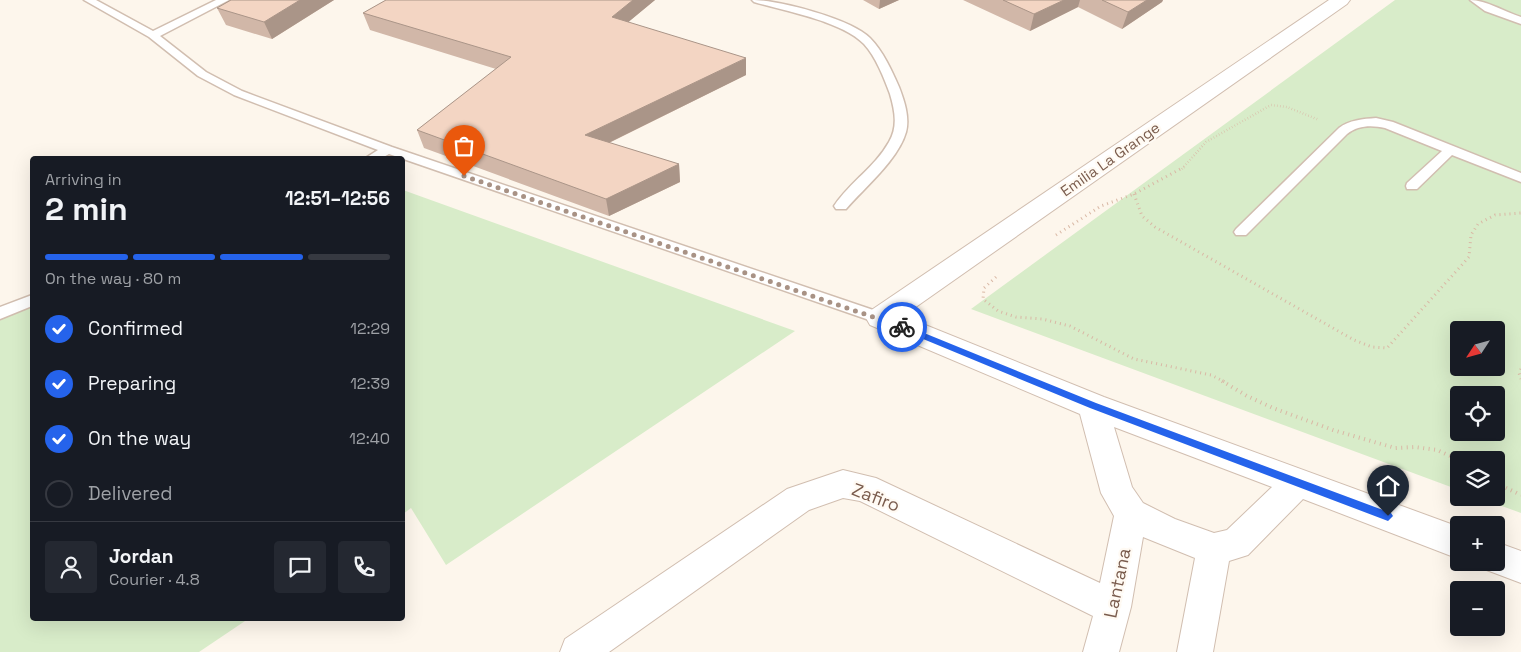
<!DOCTYPE html>
<meta charset="utf-8">
<style>
:root{--surface:#171b24;--page:#242831;--text:#f1f3f6;--muted:#9ea1a6;--line:#363941;--accent:#2563eb}
body{margin:0;font-family:"Space Grotesk",sans-serif;background:var(--page);color:var(--text);height:100vh;display:flex;flex-direction:column;font-size:19px;white-space:nowrap}
*{box-sizing:border-box;margin:0}
p{font-size:16px;color:var(--muted)}
.icon{flex:none;width:28px;height:28px;fill:none;stroke:currentColor;stroke-width:2;stroke-linecap:round;stroke-linejoin:round}
.map{position:relative;flex:1;overflow:hidden}
.panel{position:absolute;left:30px;top:156px;width:375px;height:465px;display:flex;flex-direction:column;background:var(--surface);border-radius:5px;box-shadow:0 5px 20px #0002}
.panel>*{flex:none}
.needle{width:32px;rotate:234deg}
.fabs{position:absolute;left:1450px;top:321px;display:grid;gap:10px}
.fabs a{display:grid;place-items:center;width:55px;height:55px;border-radius:5px;background:var(--surface);box-shadow:0 5px 20px #0002;font-size:25px}
.pin{position:absolute;display:grid;place-items:center;width:42px;height:42px;color:#fff;margin:-51px -21px;border-radius:50% 50% 50% 0;rotate:-45deg;box-shadow:0 0 5px #0007}
.pin .icon{rotate:45deg}
.courier{position:absolute;display:grid;place-items:center;width:50px;height:50px;margin:-25px;border:4px solid #2563eb;border-radius:50%;background:#fff;color:#222;box-shadow:0 1px 6px #0007}
.summary em{font-style:normal;font-weight:700}
.summary div{display:flex;flex-direction:column-reverse}
.summary{display:flex;align-items:center;justify-content:space-between;height:85px;padding:0 15px}
h1{font-size:32px;font-weight:700;line-height:38px}
.bar{display:grid;grid-template-columns:repeat(4,1fr);gap:8px 5px;align-content:center;height:60px;padding:0 15px}
.bar i{height:6px;border-radius:4px;background:var(--line)}
.bar .current{background:var(--accent)}
.bar p{grid-column:span 4}
.line{display:flex;align-items:center;gap:12px;padding:0 15px;border-top:1px solid var(--line)}
.line div{flex:1}
.round{display:grid;place-items:center;flex:none;width:52px;height:52px;border-radius:5px;background:var(--page)}
ol{padding:0 15px;list-style:none}
li{display:flex;align-items:center;gap:15px;height:55px}
li p{margin-inline-start:auto}
li .icon{padding:5px;border-radius:50%;background:var(--accent);color:#fff;stroke-width:4}
li:last-child{color:var(--muted)}
li i{width:28px;height:28px;border:2px solid var(--line);border-radius:50%}
.map>svg:first-child{display:block}
</style>
<div class="map">
<svg width="1521" height="652" viewBox="0 0 1521 652">
<rect width="100%" height="100%" fill="#fdf6ec"/>
<path fill="#d8ecc9" fill-rule="evenodd" d="M 1395,0 L 1521,0 L 1521,513 L 1480,498 L 1496,498 L 1496,460 L 1459,460 L 1459,490 L 971,309 ZM 1459,330 L 1496,330 L 1496,368 L 1459,368 ZM 1459,395 L 1496,395 L 1496,432 L 1459,432 Z
M 403,190 L 795,331 L 446,565 L 411,508 L 403,514 Z
M 32,297 L 32,619 L 248,619 L 199,652 L 0,652 L 0,310 Z"/>
<g fill="none" stroke-linecap="round" stroke-linejoin="round">
<defs>
<path id="service" d="M 84,0 L 96,0 L 153,31 L 216,0 L 229,0 L 160,36 L 206,72 L 242,91 L 392,147 L 885,314 L 887,318 L 885,322 L 880,324 L 875,322 L 389,154 L 380,159 L 364,159 L 378,150 L 234,95 L 198,76 L 149,37 Z
M 752,0 C 779,0 851,19 870,38 C 883,51 892,71 899,87 C 904,100 910,117 906,132 C 898,160 865,187 846,209 L 836,209 L 834,206 C 850,182 875,167 889,142 C 898,127 895,111 890,94 C 884,78 876,57 864,44 C 842,21 784,11 754,2 Z
M 1470,0 C 1486,0 1505,12 1521,17 L 1521,24 L 1485,11 Z
M 1376,118 L 1393,122 L 1521,173 L 1521,182 L 1452,155 L 1417,189 L 1407,189 L 1406,186 L 1407,183 L 1442,151 L 1385,128 C 1372,125 1358,125 1347,134 L 1246,235 L 1236,235 L 1234,232 L 1236,229 L 1339,128 C 1349,120 1363,119 1376,118 Z
M 32,295 L 32,306 L 0,319 L 0,307 Z"/>
<path id="minor" d="M 1329,0 L 1350,0 L 1347,4 L 903,316 L 1104,397 L 1459,527 L 1459,559 L 1303,499 L 1248,555 L 1229,561 L 1213,652 L 1177,652 L 1195,558 L 1143,537 L 1131,607 L 1119,652 L 1083,652 L 1093,616 L 860,501 L 843,498 L 809,510 L 609,652 L 560,652 L 565,639 L 787,489 L 843,470 L 876,478 L 1100,583 L 1114,516 L 1101,493 L 1080,414 L 870,325 L 866,318 L 870,311 ZM 1114,427 L 1272,487 L 1227,530 L 1214,533 L 1175,519 L 1143,503 L 1132,487 Z
M 1496,542 L 1521,551 L 1521,583 L 1484,569 L 1481,562 L 1496,562 Z"/>
</defs>
<use href="#service" stroke="#d1beb0" stroke-width="3"/>
<use href="#minor" stroke="#d1beb0" stroke-width="2"/>
<path stroke="#d9b8a5" stroke-width="2.5" stroke-dasharray="0.5 2.5" stroke-linecap="butt" d="M 1182,169 L 1206,142 L 1271,105 L 1287,107 L 1319,120"/>
<path stroke="#d9b8a5" stroke-width="3" stroke-dasharray="1 4" stroke-linecap="butt" d="M 1134,194 L 1142,216 L 1155,227 L 1354,340 L 1372,347 L 1387,348 L 1469,257 L 1471,235 L 1478,224 L 1495,215 L 1521,213
M 1056,235 L 1101,206 L 1134,194 L 1184,167
M 996,277 L 984,288 L 983,299 L 998,311 L 1016,317 L 1042,319 L 1070,326 L 1134,359 L 1211,375 L 1225,382
M 1521,369 L 1519,373 L 1521,379"/>
<path stroke="#d9b8a5" stroke-width="4" stroke-dasharray="1 4.5" stroke-linecap="butt" d="M 1222,381 L 1247,396 L 1273,408 L 1333,430 L 1395,448 L 1415,447 L 1437,450 L 1459,460
M 1496,483 L 1521,495"/>
<use href="#service" fill="#fff" fill-rule="evenodd"/>
<use href="#minor" fill="#fff" fill-rule="evenodd"/>
</g>
<path fill="#d1b7a8" d="M 231,0 L 334,0 L 272,39 L 226,25 L 217,8 Z
M 386,0 L 655,0 L 628,22 L 746,75 L 609,143 L 679,164 L 680,182 L 609,216 L 424,148 L 417,130 L 496,69 L 370,30 L 363,13 Z
M 863,0 L 899,0 L 879,9 Z
M 963,0 L 1163,0 L 1162,2 L 1122,29 L 1078,7 L 1030,31 Z"/>
<path fill="#aa9588" d="M 300,0 L 334,0 L 272,39 L 264,22 Z
M 633,0 L 655,0 L 614,34 L 612,17 Z
M 880,0 L 899,0 L 879,9 Z
M 1064,0 L 1080,0 L 1078,7 L 1030,31 L 1034,14 Z
M 1147,0 L 1163,0 L 1162,2 L 1122,29 L 1128,12 Z
M 746,58 L 746,75 L 588,153 L 585,135 Z
M 679,164 L 680,182 L 609,216 L 606,199 Z"/>
<path fill="#f3d5c3" stroke="#aa9588" d="M 231,0 L 300,0 L 264,22 L 217,8 Z
M 386,0 L 633,0 L 612,17 L 746,58 L 585,135 L 679,164 L 606,199 L 417,130 L 511,57 L 363,13 Z
M 1003,0 L 1064,0 L 1034,14 Z
M 1102,0 L 1147,0 L 1128,12 Z"/>
<path fill="#2563eb" d="M 902,324 L 1096,403 L 1391,513 L 1393,516 L 1388,521 L 1090,408 L 899,329 L 899,325 Z"/>
<g fill="none" stroke-linecap="round" stroke-linejoin="round">
<path stroke="#a89285" stroke-width="5" stroke-dasharray="0 9" d="M 464,176 L 902,327"/>
</g>
<g text-anchor="middle" dominant-baseline="central" stroke-width="4.5" stroke-linejoin="round" paint-order="stroke">
<g font-size="15" fill="#7a5c4d" stroke="#fffaf3">
<text transform="translate(1110 159) rotate(-35)">Emilia La Grange</text>
</g>
<g font-size="18" fill="#7a5c4d" stroke="#fffaf3">
<text transform="translate(876 497) rotate(21)">Zafiro</text>
<text transform="translate(1117 583) rotate(-78)">Lantana</text>
</g>
</g>
</svg>
<div class="fabs">
<a><svg class="needle" viewBox="-14 -14 28 28"><path d="M0-13l5 13h-10z" fill="#e53935"/><path d="M0 13l5-13h-10z" fill="#9ea1a6"/></svg></a>
<a><svg class="icon" aria-label="locate" viewBox="0 0 24 24"><circle cx="12" cy="12" r="6"/><path d="M12 2v4M12 18v4M2 12h4M18 12h4"/></svg></a>
<a><svg class="icon" aria-label="layers" viewBox="0 0 24 24"><path d="M12 4l9 5-9 5-9-5zM3 14l9 5 9-5"/></svg></a>
<a>+</a>
<a>−</a>
</div>
<div class="pin" style="left:464px;top:176px;background:#ea580c"><svg class="icon" aria-label="bag" viewBox="0 0 24 24"><path d="M5 8h14l-1 12H6zM9 8a3 3 0 0 1 6 0"/></svg></div>
<div class="pin" style="left:1388px;top:516px;background:#1f2937"><svg class="icon" aria-label="home" viewBox="0 0 24 24"><path d="M3 11l9-7 9 7M6 9v11h12V9"/></svg></div>
<div class="courier" style="left:902px;top:327px"><svg class="icon" aria-label="bike" viewBox="0 0 24 24"><circle cx="6" cy="16" r="4"/><circle cx="18" cy="16" r="4"/><path d="M6 16l4-8h5l3 8M10 8l3 8H6M13 5h3"/></svg></div>
<section class="panel">
<div class="summary"><div><h1>2 min</h1><p>Arriving in</p></div><em>12:51–12:56</em></div>
<div class="bar"><i class="current"></i><i class="current"></i><i class="current"></i><i></i><p>On the way · 80 m</p></div>
<ol>
<li><svg class="icon" aria-label="check" viewBox="0 0 24 24"><path d="M5 12l5 5 9-10"/></svg>Confirmed<p>12:29</p></li>
<li><svg class="icon" aria-label="check" viewBox="0 0 24 24"><path d="M5 12l5 5 9-10"/></svg>Preparing<p>12:39</p></li>
<li><svg class="icon" aria-label="check" viewBox="0 0 24 24"><path d="M5 12l5 5 9-10"/></svg>On the way<p>12:40</p></li>
<li><i></i>Delivered</li>
</ol>
<div class="line" style="height:90px"><a class="round"><svg class="icon" aria-label="person" viewBox="0 0 24 24"><circle cx="12" cy="8" r="4"/><path d="M4 21q1-7 8-7t8 7"/></svg></a><div><b>Jordan</b><p>Courier · 4.8</p></div><a class="round"><svg class="icon" aria-label="chat" viewBox="0 0 24 24"><path d="M4 5h16v11H9l-5 4z"/></svg></a><a class="round"><svg class="icon" aria-label="phone" viewBox="0 0 24 24"><path d="M5 4h4l2 5-3 2q2 4 5 5l2-3 5 2v4C11 20 4 13 5 4z"/></svg></a></div>
</section>
</div>
